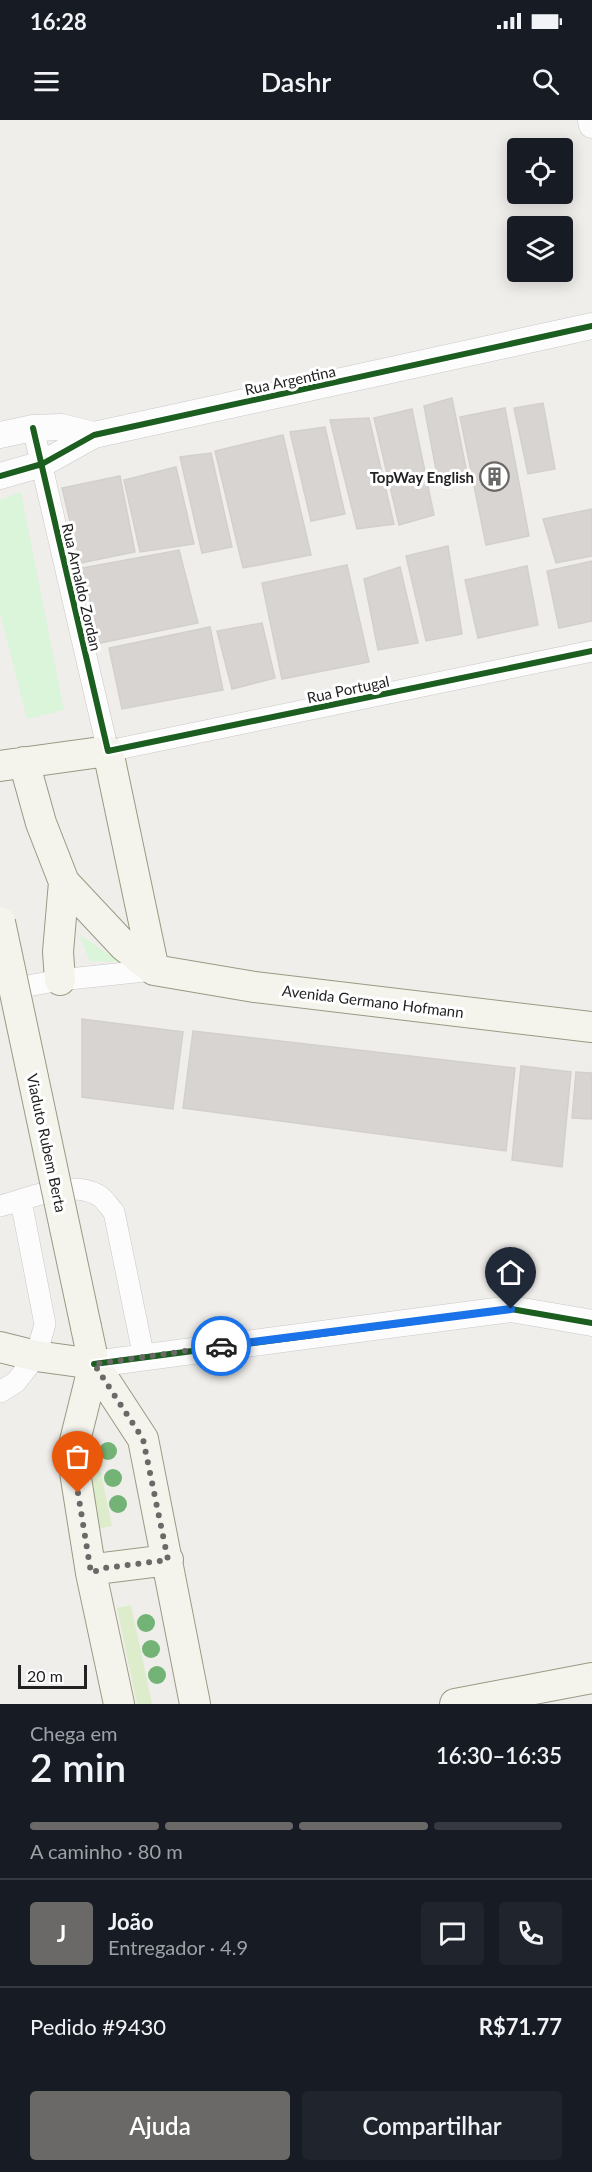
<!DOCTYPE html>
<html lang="pt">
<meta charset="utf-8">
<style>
:root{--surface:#171b24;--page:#20242c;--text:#f1f3f6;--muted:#9ea1a6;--line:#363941;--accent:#6a6968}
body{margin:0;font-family:Lato,sans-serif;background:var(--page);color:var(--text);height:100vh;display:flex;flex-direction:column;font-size:22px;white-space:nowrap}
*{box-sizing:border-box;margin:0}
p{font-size:20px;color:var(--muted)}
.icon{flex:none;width:33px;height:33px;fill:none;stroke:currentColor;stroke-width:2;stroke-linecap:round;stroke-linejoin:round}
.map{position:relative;height:1584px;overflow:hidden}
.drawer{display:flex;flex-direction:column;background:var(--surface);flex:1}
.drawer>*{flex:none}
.buttons{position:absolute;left:507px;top:18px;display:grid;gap:12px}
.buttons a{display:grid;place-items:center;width:66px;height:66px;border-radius:6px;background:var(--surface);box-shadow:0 3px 15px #0003;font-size:30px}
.scale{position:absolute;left:18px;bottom:15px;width:69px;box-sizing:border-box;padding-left:6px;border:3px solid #222;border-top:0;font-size:16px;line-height:21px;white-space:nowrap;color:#222;-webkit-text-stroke:4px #fff;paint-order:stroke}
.pin{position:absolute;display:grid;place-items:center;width:51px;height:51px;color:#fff;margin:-62px -26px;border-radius:50% 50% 50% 0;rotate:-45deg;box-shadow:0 0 6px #0007}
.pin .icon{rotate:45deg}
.courier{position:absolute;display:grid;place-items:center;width:60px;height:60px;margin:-30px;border:4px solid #1a73e8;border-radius:50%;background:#fff;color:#222;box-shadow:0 2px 8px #0007}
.overview em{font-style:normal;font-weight:600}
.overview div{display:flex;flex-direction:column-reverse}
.overview{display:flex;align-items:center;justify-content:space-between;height:102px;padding:0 30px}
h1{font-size:39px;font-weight:600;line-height:45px}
.bar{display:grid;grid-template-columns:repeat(4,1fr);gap:9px 6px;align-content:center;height:72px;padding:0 30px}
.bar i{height:8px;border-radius:4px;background:var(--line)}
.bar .current{background:var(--accent)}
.bar p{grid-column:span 4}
.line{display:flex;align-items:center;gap:15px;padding:0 30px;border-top:2px solid var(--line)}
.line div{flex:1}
.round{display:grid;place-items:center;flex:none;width:63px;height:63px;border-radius:6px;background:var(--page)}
.cta{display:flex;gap:12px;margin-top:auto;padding:12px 30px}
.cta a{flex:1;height:69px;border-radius:6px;background:var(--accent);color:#fff;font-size:24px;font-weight:600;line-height:69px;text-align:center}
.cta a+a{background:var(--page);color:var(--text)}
.status{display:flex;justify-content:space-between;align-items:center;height:42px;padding:0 30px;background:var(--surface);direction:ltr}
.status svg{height:16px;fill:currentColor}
header{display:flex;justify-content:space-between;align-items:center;height:78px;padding:0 30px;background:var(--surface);font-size:27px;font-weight:600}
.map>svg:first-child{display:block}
</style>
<div class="status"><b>16:28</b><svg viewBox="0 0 49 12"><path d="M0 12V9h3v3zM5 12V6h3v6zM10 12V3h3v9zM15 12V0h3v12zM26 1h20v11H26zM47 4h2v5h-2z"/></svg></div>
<header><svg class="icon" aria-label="menu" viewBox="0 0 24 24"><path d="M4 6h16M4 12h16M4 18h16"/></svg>Dashr<svg class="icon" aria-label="search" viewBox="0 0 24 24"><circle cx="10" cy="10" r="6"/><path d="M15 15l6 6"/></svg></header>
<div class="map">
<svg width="592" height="1584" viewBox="0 0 592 1584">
<rect width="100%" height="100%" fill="#f0eeeb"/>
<path fill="#ddeccb" d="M 94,1320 L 112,1406 L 98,1409 L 80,1323 Z
M 131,1485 L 152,1584 L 137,1584 L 117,1488 Z"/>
<path fill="#daf5da" d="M 21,372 L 64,590 L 27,599 L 0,493 L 0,380 Z
M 79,814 L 120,842 L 90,841 Z"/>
<path fill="#d7d4d2" stroke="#d3d0cc" stroke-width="1.5" d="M 452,278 L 468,358 L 439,365 L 424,286 Z
M 543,283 L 555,349 L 528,354 L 514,288 Z
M 505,288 L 529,416 L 486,425 L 460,297 Z
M 412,289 L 434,395 L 399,405 L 374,298 Z
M 369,298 L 394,404 L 357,409 L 330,300 Z
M 325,307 L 345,394 L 311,401 L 290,312 Z
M 283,315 L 311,435 L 243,448 L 215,331 Z
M 211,333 L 232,427 L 202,433 L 180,337 Z
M 176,347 L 194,424 L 140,432 L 124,360 Z
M 120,356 L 135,432 L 80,443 L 62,368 Z
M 592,389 L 592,436 L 556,443 L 543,399 Z
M 448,426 L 462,514 L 426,521 L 406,436 Z
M 179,430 L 198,503 L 100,523 L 82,448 Z
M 592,441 L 592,501 L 559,508 L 547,451 Z
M 347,445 L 369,542 L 282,559 L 262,463 Z
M 527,446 L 538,505 L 478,518 L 465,460 Z
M 400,447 L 418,523 L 378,530 L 364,459 Z
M 262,503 L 275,558 L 232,569 L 217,511 Z
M 210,507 L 223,570 L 122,589 L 109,528 Z
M 82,899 L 183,912 L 173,989 L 82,977 Z
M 193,911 L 515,948 L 506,1031 L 183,988 Z
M 521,946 L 571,952 L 562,1047 L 512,1040 Z
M 576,952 L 592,953 L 592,999 L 572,998 Z"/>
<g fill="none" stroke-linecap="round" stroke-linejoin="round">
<defs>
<path id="minor" d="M 33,308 L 108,631 L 592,531
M 1,871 L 60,860 L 154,850
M 0,1086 C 29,1079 69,1059 98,1075 C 104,1078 109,1087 114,1092 L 144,1238
M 0,1272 L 16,1262 L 36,1236 L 45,1204 L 21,1081"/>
<path id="tertiary" d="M 591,0 L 592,5
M 0,315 L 33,308 L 61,307 L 94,315
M 0,356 L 42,344 L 94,315 L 592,206
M 94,1244 L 511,1189 L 592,1203"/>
<path id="secondary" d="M 24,642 L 41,703 L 64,762 L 124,826 L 154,850 L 254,867 L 592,907
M 0,646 L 108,631 L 154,850
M 60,860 L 58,832 L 64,762
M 86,1207 L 94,1244 L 143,1319 L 195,1584
M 0,1227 L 36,1236 L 94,1244
M 94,1244 L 72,1333 L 91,1453 L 119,1584
M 91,1453 L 104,1448 L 168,1440
M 455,1584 L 592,1558"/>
</defs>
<use href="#minor" stroke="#c9c8c7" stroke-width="22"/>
<use href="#tertiary" stroke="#c9c8c7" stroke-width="27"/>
<use href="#secondary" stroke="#999a82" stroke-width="32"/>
<use href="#minor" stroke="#fdfcfc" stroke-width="21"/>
<use href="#tertiary" stroke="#fdfcfc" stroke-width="26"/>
<use href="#secondary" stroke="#f4f4ed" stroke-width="30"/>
<defs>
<path id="secondary-bridge" d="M 0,802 L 86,1207"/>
</defs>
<use href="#secondary-bridge" stroke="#999a82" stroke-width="32" stroke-linecap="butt"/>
<use href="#secondary-bridge" stroke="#f4f4ed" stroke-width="30"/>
<defs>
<path id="cycleway" d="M 33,308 L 108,631 L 592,531
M 0,356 L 42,344 L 94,315 L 592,206
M 94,1244 L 511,1189 L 592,1203"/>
</defs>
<use href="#cycleway" stroke="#fff" stroke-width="10"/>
<use href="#cycleway" stroke="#1b5e20" stroke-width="6"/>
</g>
<g fill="#73b476">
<circle cx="108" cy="1331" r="9"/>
<circle cx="113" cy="1358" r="9"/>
<circle cx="118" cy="1384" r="9"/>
<circle cx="146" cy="1503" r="9"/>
<circle cx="151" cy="1529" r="9"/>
<circle cx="157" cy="1555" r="9"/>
</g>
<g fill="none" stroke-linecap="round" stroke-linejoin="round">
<path stroke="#6a6968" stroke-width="6" stroke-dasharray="0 10.8" d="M 78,1373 L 91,1453 L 104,1448 L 168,1440 L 143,1319 L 94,1244 L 221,1226"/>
<path stroke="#1a73e8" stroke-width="8" d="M 221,1226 L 511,1189"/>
</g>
<defs>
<symbol id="building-ring" viewBox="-11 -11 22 22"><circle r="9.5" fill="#fff" stroke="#6a6968" stroke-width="1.5"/><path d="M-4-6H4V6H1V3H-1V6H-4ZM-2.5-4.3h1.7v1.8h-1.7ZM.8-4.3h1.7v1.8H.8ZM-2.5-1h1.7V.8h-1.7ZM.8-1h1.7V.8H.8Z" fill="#6a6968"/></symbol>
</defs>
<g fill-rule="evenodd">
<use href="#building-ring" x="478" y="340" width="33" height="33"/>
</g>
<g text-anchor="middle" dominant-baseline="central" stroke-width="6" stroke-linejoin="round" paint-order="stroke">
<g font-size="15" fill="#222" stroke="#fff">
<text transform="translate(290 260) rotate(-12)">Rua Argentina</text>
<text transform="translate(82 467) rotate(77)">Rua Arnaldo Zordan</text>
<text transform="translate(348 569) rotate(-12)">Rua Portugal</text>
<text transform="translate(373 881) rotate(7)">Avenida Germano Hofmann</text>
<text transform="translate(47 1023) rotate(78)">Viaduto Rubem Berta</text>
</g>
<g font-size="15" font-weight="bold" fill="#222" stroke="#fff" text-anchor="end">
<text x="474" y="357">TopWay English</text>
</g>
</g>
</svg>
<div class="buttons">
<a><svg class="icon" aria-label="locate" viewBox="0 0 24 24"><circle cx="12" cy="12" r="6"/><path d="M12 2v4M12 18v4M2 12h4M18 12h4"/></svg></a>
<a><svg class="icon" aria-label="layers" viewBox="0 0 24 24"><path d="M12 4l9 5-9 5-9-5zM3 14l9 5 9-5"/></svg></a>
</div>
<div class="scale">20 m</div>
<div class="pin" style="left:78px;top:1373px;background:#ea580c"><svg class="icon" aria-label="bag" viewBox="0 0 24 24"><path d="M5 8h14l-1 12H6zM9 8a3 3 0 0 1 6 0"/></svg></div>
<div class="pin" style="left:511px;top:1189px;background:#1f2937"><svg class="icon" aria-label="home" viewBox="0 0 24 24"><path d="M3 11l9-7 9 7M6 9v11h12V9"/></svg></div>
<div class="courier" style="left:221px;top:1226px"><svg class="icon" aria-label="car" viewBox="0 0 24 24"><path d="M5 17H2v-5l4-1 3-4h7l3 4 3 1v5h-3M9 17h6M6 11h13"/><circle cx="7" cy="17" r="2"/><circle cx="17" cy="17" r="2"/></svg></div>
</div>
<section class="drawer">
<div class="overview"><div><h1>2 min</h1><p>Chega em</p></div><em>16:30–16:35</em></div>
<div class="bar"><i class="current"></i><i class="current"></i><i class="current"></i><i></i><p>A caminho · 80 m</p></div>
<div class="line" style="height:108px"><b class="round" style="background:var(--accent);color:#fff">J</b><div><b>João</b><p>Entregador · 4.9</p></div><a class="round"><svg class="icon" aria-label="chat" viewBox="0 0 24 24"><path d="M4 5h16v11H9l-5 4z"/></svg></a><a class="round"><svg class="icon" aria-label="phone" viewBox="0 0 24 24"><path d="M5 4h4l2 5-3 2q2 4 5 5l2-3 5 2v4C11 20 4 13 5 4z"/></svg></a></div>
<div class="line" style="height:78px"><div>Pedido #9430</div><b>R$71.77</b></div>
<div class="cta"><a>Ajuda</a><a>Compartilhar</a></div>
</section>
